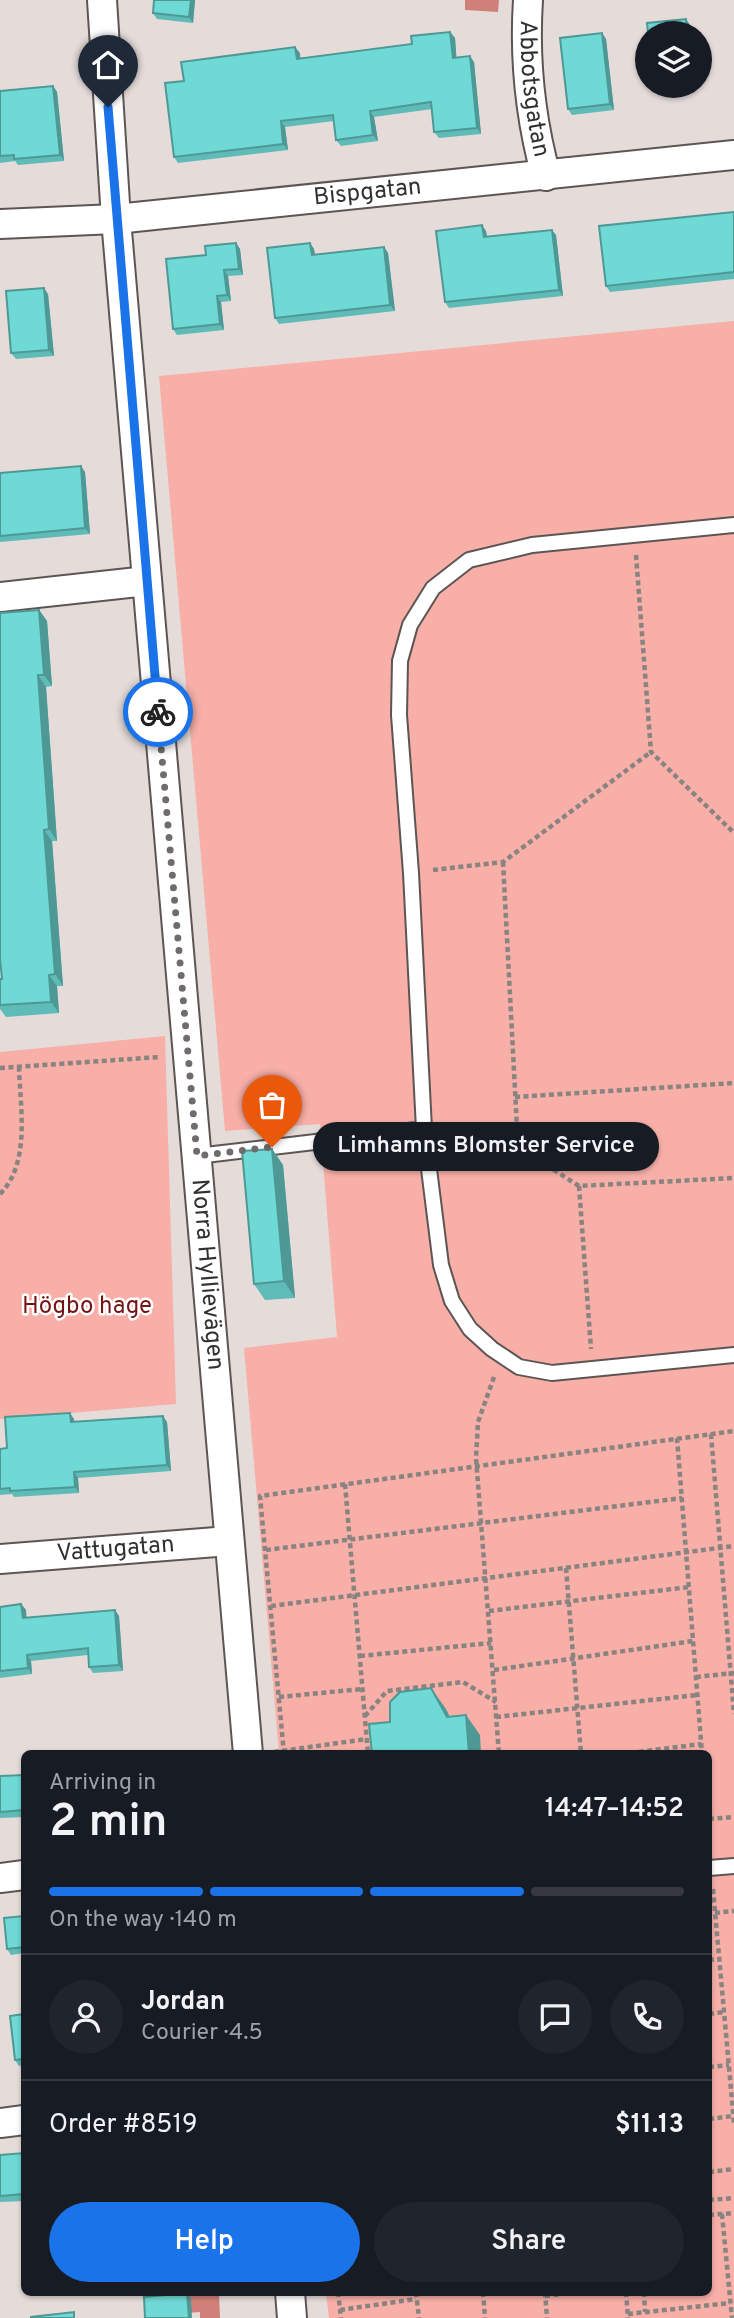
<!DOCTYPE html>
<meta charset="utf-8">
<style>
:root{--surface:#171b24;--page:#20242c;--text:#f1f3f6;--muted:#9ea1a6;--line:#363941;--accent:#1a73e8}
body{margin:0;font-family:Overpass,sans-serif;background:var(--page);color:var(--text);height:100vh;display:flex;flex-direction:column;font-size:26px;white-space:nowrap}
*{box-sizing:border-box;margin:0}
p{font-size:23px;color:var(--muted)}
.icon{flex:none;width:38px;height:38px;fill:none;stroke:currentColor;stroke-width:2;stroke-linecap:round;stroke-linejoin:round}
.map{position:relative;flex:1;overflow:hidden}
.sheet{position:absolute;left:21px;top:1750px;width:691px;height:546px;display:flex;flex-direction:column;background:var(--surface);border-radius:10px;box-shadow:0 2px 5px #0004}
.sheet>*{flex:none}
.tools{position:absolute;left:635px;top:21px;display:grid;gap:14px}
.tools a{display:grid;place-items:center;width:77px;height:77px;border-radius:50%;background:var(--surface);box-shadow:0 2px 5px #0004;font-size:35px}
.pin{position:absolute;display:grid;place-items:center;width:60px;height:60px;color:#fff;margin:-72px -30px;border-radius:50% 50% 50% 0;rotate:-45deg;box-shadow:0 0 7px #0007}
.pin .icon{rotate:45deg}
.courier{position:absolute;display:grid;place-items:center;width:70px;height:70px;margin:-35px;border:5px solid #1a73e8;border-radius:50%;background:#fff;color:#222;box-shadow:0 2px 9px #0007}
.bubble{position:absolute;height:49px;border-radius:24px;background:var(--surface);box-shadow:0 2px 5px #0004;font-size:23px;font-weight:600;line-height:49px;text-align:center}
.headline em{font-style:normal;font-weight:600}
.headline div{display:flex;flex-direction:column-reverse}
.headline{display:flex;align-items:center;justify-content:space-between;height:119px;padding:0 28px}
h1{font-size:46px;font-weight:600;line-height:52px}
.bar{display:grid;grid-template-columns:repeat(4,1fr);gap:10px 7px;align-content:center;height:84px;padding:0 28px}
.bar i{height:9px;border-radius:5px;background:var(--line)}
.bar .selected{background:var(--accent)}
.bar p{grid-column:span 4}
.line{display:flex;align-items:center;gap:18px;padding:0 28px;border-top:2px solid var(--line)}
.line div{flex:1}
.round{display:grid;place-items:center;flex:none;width:74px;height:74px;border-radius:37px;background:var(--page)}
.cta{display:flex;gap:14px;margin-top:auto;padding:14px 28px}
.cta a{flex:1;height:80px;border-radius:42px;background:var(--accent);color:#fff;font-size:28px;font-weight:600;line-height:80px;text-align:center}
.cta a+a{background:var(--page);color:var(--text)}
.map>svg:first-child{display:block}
</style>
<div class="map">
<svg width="734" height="2318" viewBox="0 0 734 2318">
<rect width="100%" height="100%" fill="#e5dcda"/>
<path fill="#f7afa7" d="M 734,321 L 734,2318 L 329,2318 L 326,2293 L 709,2292 L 709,1754 L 481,1753 L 445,1709 L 384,1753 L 279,1753 L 244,1348 L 337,1337 L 320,1124 L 225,1131 L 159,376 Z
M 165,1036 L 176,1404 L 0,1419 L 0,1052 Z"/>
<path fill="#cf8179" d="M 465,0 L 499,0 L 498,12 L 465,10 Z
M 184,2293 L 219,2293 L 220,2318 L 200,2318 L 200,2312 L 186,2313 Z"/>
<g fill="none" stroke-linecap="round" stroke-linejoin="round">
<defs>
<path id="lane" d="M 734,525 L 532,545 L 469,560 L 433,588 L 410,625 L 400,661 L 399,715 L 411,873 L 424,1129 L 441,1265 L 452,1301 L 470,1329 L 492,1349 L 519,1367 L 552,1373 L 734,1355
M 197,1156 L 424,1129
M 709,1868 L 734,1866"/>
<g id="street">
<path id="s1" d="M 102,0 L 116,219 L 248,1754"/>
<path id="s2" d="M 528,0 C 524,61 530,117 546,176"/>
<path id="s3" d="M 0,224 L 116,219 L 734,155"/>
<path d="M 0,597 L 147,581"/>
<path id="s4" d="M 0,1559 L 229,1541"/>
<path d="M 0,1878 L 24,1875"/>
<path d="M 0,2123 L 24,2120"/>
<path d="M 290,2292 L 292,2318"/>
</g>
</defs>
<use href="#lane" stroke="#5d5554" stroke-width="18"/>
<use href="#street" stroke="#5d5554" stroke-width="32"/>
<path stroke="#898382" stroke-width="4.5" stroke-dasharray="5 3.5" stroke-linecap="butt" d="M 636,555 L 651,752 L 734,833
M 503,862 L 518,1147
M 433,870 L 503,862 L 651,752
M 0,1068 L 160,1057
M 515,1097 L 734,1083
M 450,1155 L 518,1147 L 579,1186 L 734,1178
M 579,1186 L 591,1349
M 0,1194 C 31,1163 20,1107 19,1067
M 494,1377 L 478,1422 L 476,1458 L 499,1754
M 711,1434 L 734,1714
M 677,1438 L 702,1754
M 345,1484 L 368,1754
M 266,1550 L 682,1498
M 566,1568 L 581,1754
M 271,1606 L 734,1546
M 489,1611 L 689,1587
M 360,1656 L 491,1643
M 494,1670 L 693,1641
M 696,1677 L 734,1673
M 279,1697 L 362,1689
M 365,1716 L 387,1691 L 463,1682 L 496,1702
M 496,1717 L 697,1695
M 274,1752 L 367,1739
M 284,1754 L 260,1496 L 734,1431
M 622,1754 L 701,1744
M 709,1819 L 734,1817
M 713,1889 L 734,2123
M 715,1913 L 734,1911
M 709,1960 L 719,1959
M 709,2014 L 724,2012
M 709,2067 L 729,2065
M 709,2119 L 733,2116
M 709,2172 L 734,2169
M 709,2200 L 734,2198
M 722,2214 L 732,2318
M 709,2215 L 734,2213
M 338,2292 L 341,2318
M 416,2292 L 419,2318
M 483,2292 L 485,2318
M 545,2292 L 547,2318
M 626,2292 L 628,2318
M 644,2292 L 645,2312
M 545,2296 L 581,2292
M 340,2310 L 416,2299
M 628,2314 L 730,2303"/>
<use href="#lane" stroke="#fff" stroke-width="14"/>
<use href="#street" stroke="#fff" stroke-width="28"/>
</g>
<path fill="#5fbbb7" d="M 195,0 L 193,23 L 157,19 L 153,13 Z
M 450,32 L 455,38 L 456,57 L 474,62 L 481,134 L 439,138 L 434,132 L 432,109 L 374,117 L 378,141 L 341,146 L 336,140 L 334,121 L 285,127 L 288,150 L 178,163 L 174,157 L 184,81 L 300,53 L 300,58 L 412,44 Z
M 602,33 L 606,39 L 614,110 L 572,115 L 568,109 Z
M 53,86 L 57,92 L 64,161 L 18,165 L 15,161 L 0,163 L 0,91 Z
M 656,86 L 688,86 L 658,89 Z
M 734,212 L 734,279 L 610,292 L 606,286 Z
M 486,231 L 487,237 L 556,235 L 563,296 L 449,308 L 445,302 Z
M 236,243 L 240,249 L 243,275 L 228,276 L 231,301 L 221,302 L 224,330 L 177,335 L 173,329 L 206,255 Z
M 310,243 L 314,249 L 315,255 L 384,247 L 388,253 L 395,311 L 279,324 L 275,318 Z
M 48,294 L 54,356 L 16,359 L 11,353 Z
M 85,472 L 90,534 L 0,542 L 0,473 Z
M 39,610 L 47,621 L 52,686 L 46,687 L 57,841 L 52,841 L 63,986 L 57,986 L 59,1013 L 6,1017 L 0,1009 L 0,979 L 2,979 Z
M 272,1149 L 283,1165 L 295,1298 L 265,1300 L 254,1284 Z
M 74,1419 L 74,1422 L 167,1422 L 171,1471 L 78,1478 L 79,1493 L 14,1497 L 12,1494 L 0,1495 L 0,1449 L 7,1448 Z
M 21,1604 L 26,1610 L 26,1617 L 119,1616 L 123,1671 L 93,1673 L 89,1667 L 88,1655 L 31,1661 L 32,1674 L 0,1678 L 0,1607 Z
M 24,1775 L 24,1817 L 0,1818 L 0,1776 Z
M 24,1916 L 24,1953 L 11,1955 L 7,1949 Z
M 24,2014 L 24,2065 L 19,2066 L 15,2060 Z
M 24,2153 L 24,2201 L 0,2202 L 0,2155 Z"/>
<path fill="#4e9895" d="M 191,0 L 195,0 L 193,23 L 189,17 Z
M 686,19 L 690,25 L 691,33 L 687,33 Z
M 450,32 L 455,38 L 457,64 L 453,58 Z
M 602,33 L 606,39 L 614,110 L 610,104 Z
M 295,47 L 300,53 L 301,65 L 297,59 Z
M 470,56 L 474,62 L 481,134 L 477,128 Z
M 53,86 L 57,92 L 64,161 L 60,155 Z
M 370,111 L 374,117 L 378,141 L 373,135 Z
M 281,121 L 285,127 L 288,150 L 283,144 Z
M 482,225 L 486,231 L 488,243 L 484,237 Z
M 552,230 L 556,235 L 563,296 L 559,290 Z
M 236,243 L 240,249 L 243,275 L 239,269 Z
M 310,243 L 314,249 L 316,261 L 312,255 Z
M 384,247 L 388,253 L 395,311 L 390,305 Z
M 224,270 L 228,276 L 231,301 L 227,295 Z
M 44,288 L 48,294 L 54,356 L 49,350 Z
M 217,296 L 221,302 L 224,330 L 220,324 Z
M 81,466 L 85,472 L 90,534 L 85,528 Z
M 39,610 L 47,621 L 52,686 L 44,675 Z
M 38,675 L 46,687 L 57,841 L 49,829 Z
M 44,830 L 52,841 L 63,986 L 55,974 Z
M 49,975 L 57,986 L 59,1013 L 51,1002 Z
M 272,1149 L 283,1165 L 295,1298 L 284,1281 Z
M 70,1413 L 74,1419 L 75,1428 L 71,1422 Z
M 163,1416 L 167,1422 L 171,1471 L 167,1465 Z
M 74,1472 L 78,1478 L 79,1493 L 75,1487 Z
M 21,1604 L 26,1610 L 27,1624 L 23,1618 Z
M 115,1610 L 119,1616 L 123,1671 L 119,1665 Z
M 27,1655 L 31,1661 L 32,1674 L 28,1668 Z
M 431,1688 L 446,1709 L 461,1738 L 447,1717 Z
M 466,1715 L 480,1735 L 481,1754 L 469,1754 Z
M 187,2293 L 191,2299 L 192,2318 L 189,2318 Z"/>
<path fill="#6fd9d5" stroke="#4e9895" stroke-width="2" d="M 154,0 L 191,0 L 189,17 L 153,13 Z
M 686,19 L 687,33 L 648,33 L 647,23 Z
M 450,32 L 453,58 L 470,56 L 477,128 L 434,132 L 431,102 L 370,111 L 373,135 L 336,140 L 333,115 L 281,121 L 283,144 L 174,157 L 165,83 L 184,81 L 181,62 L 295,47 L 297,59 L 412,44 L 411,36 Z
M 602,33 L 610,104 L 568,109 L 560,38 Z
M 53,86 L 60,155 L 14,159 L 14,155 L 0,156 L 0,91 Z
M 734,212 L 734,272 L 606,286 L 599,226 Z
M 482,225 L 484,237 L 552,230 L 559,290 L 445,302 L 436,231 Z
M 236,243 L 239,269 L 224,270 L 227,295 L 217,296 L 220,324 L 173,329 L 166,259 L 206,255 L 205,246 Z
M 310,243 L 312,255 L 384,247 L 390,305 L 275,318 L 267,248 Z
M 44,288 L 49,350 L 11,353 L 6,291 Z
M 81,466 L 85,528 L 0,536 L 0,473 Z
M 39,610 L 44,675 L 38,675 L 49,829 L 44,830 L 55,974 L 49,975 L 51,1002 L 0,1005 L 0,979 L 2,979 L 0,959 L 0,613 Z
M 272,1149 L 284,1281 L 254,1284 L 242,1151 Z
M 70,1413 L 71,1422 L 163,1416 L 167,1465 L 74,1472 L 75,1487 L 10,1491 L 10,1488 L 0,1489 L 0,1449 L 7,1448 L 5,1417 Z
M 21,1604 L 23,1618 L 115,1610 L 119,1665 L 89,1667 L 88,1648 L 27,1655 L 28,1668 L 0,1671 L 0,1607 Z
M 431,1688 L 447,1717 L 466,1715 L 469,1754 L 372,1754 L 369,1724 L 390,1722 L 390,1702 L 400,1692 Z
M 24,1775 L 24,1810 L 0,1812 L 0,1776 Z
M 24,1916 L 24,1947 L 7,1949 L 4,1918 Z
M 24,2014 L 24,2059 L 15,2060 L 10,2016 Z
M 24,2153 L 24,2194 L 0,2196 L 0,2155 Z
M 187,2293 L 189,2318 L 145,2318 L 144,2297 Z
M 74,2312 L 74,2318 L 31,2318 L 31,2317 Z"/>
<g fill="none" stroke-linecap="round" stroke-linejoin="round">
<path stroke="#716c6c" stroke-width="7" stroke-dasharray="0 12.6" d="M 158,712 L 197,1156 L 272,1147"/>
<path stroke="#1a73e8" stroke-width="9" d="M 108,107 L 158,712"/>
</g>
<g text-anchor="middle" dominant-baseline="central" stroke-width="5" stroke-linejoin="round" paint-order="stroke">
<g font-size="24" fill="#333030" stroke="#fff">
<text stroke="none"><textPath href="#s2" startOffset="89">Abbotsgatan</textPath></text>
<text stroke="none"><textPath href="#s3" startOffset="369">Bispgatan</textPath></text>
<text stroke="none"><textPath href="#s1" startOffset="1279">Norra Hyllievägen</textPath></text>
<text stroke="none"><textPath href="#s4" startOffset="116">Vattugatan</textPath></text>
</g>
<g font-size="24" fill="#731516" stroke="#fff">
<text x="87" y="1307">Högbo hage</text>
</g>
</g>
</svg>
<div class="tools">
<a><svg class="icon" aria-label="layers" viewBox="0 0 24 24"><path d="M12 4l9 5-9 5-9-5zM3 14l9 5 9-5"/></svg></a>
</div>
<div class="pin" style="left:272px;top:1147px;background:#ea580c"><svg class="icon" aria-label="bag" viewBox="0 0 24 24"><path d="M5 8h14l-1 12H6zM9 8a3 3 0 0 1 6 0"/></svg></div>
<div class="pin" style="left:108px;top:107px;background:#1f2937"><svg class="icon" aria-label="home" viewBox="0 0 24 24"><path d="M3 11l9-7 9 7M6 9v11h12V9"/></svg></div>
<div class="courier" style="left:158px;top:712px"><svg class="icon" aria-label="bike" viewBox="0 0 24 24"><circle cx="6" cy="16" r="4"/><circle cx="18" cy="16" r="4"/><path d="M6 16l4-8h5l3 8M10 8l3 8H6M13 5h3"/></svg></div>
<div class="bubble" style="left:313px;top:1122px;width:346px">Limhamns Blomster Service</div>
<section class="sheet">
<div class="headline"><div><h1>2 min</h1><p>Arriving in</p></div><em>14:47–14:52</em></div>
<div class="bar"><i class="selected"></i><i class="selected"></i><i class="selected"></i><i></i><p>On the way · 140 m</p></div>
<div class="line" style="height:126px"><a class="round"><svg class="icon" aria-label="person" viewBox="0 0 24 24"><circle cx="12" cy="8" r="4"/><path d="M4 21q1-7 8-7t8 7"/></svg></a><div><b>Jordan</b><p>Courier · 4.5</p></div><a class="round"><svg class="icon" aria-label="chat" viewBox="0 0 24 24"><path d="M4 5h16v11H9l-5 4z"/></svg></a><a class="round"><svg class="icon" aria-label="phone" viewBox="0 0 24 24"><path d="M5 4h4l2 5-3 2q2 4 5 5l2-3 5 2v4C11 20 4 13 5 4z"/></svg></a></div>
<div class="line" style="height:91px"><div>Order #8519</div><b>$11.13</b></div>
<div class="cta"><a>Help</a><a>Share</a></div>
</section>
</div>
